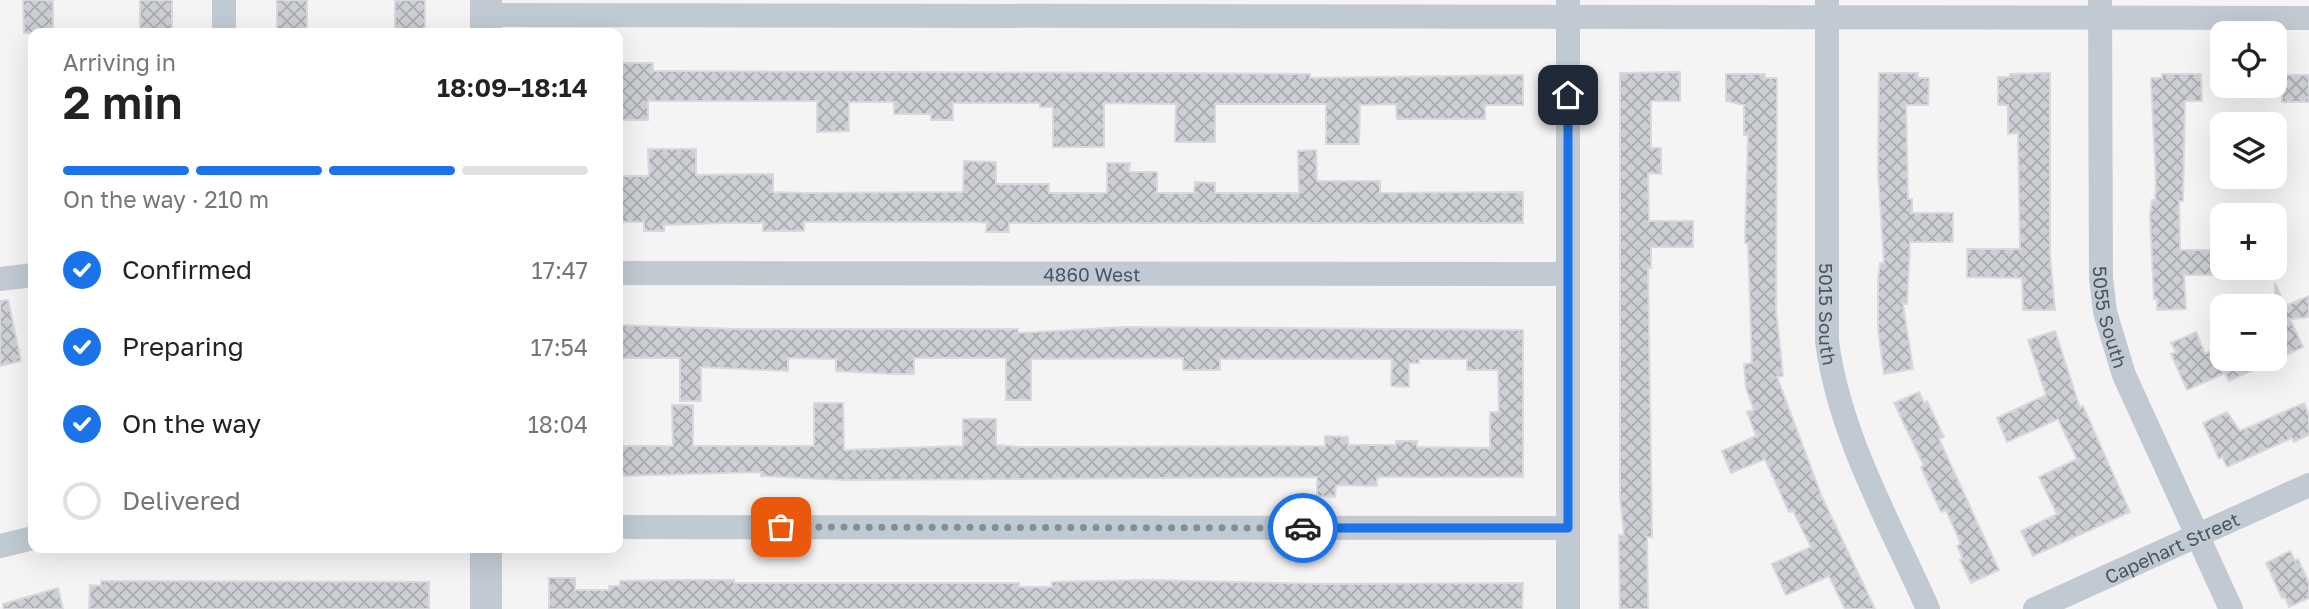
<!DOCTYPE html>
<meta charset="utf-8">
<style>
:root{--surface:#fff;--page:#f6f6f6;--text:#222;--muted:#767676;--line:#e0e0e0;--accent:#1a73e8}
body{margin:0;font-family:"Golos Text",sans-serif;background:var(--page);color:var(--text);height:100vh;display:flex;flex-direction:column;font-size:26px;white-space:nowrap}
*{box-sizing:border-box;margin:0}
p{font-size:23px;color:var(--muted)}
.icon{flex:none;width:38px;height:38px;fill:none;stroke:currentColor;stroke-width:2;stroke-linecap:round;stroke-linejoin:round}
.map{position:relative;flex:1;overflow:hidden}
.drawer{position:absolute;left:28px;top:28px;width:595px;height:525px;display:flex;flex-direction:column;background:var(--surface);border-radius:14px;box-shadow:0 7px 28px #0002}
.drawer>*{flex:none}
.fabs{position:absolute;left:2210px;top:21px;display:grid;gap:14px}
.fabs a{display:grid;place-items:center;width:77px;height:77px;border-radius:14px;background:var(--surface);box-shadow:0 7px 28px #0002;font-size:35px}
.pin{position:absolute;display:grid;place-items:center;width:60px;height:60px;color:#fff;margin:-30px;border-radius:14px;box-shadow:0 4px 10px #0006}
.courier{position:absolute;display:grid;place-items:center;width:70px;height:70px;margin:-35px;border:5px solid #1a73e8;border-radius:50%;background:#fff;color:#222;box-shadow:0 2px 9px #0007}
.summary em{font-style:normal;font-weight:600}
.summary div{display:flex;flex-direction:column-reverse}
.summary{display:flex;align-items:center;justify-content:space-between;height:119px;padding:0 35px}
h1{font-size:46px;font-weight:600;line-height:52px}
.bar{display:grid;grid-template-columns:repeat(4,1fr);gap:10px 7px;align-content:center;height:84px;padding:0 35px}
.bar i{height:9px;border-radius:5px;background:var(--line)}
.bar .active{background:var(--accent)}
.bar p{grid-column:span 4}
ol{padding:0 35px;list-style:none}
li{display:flex;align-items:center;gap:21px;height:77px}
li p{margin-inline-start:auto}
li .icon{padding:7px;border-radius:50%;background:var(--accent);color:#fff;stroke-width:4}
li:last-child{color:var(--muted)}
li i{width:38px;height:38px;border:4px solid var(--line);border-radius:50%}
.map>svg:first-child{display:block}
</style>
<div class="map">
<svg width="2309" height="609" viewBox="0 0 2309 609">
<defs>
<pattern id="building-cross-hatch" width="8" height="8" patternUnits="userSpaceOnUse" patternTransform="scale(1.75)"><rect width="8" height="8" fill="#cdcfd5"/><path d="M0 0l8 8M0 8l8-8" fill="none" stroke="#a8abb0"/></pattern>
</defs>
<rect width="100%" height="100%" fill="#f5f3f3"/>
<path fill="url(#building-cross-hatch)" stroke="#d7d9de" stroke-width="2" d="M 23,0 L 53,0 L 53,33 L 24,33 Z
M 140,0 L 172,0 L 172,33 L 140,33 Z
M 277,0 L 307,0 L 307,33 L 277,33 Z
M 395,0 L 425,0 L 425,33 L 395,33 Z
M 620,63 L 653,63 L 653,71 L 665,71 L 1169,73 L 1310,74 L 1310,78 L 1523,75 L 1523,105 L 1485,105 L 1485,119 L 1397,119 L 1396,104 L 1360,105 L 1359,144 L 1326,144 L 1326,104 L 1215,104 L 1215,142 L 1175,142 L 1176,104 L 1104,103 L 1104,147 L 1053,147 L 1053,107 L 1040,107 L 1040,103 L 953,103 L 953,120 L 931,120 L 931,114 L 894,114 L 894,102 L 849,102 L 849,131 L 817,132 L 817,101 L 648,101 L 648,120 L 618,120 Z
M 1680,72 L 1680,101 L 1651,101 L 1651,148 L 1661,148 L 1661,174 L 1648,173 L 1649,221 L 1693,221 L 1693,247 L 1651,247 L 1651,268 L 1648,268 L 1652,537 L 1647,537 L 1648,609 L 1620,609 L 1619,535 L 1624,535 L 1620,497 L 1620,73 Z
M 1879,73 L 1918,73 L 1918,78 L 1929,78 L 1928,105 L 1906,105 L 1908,199 L 1912,199 L 1912,213 L 1953,213 L 1953,242 L 1910,242 L 1907,304 L 1903,304 L 1913,369 L 1884,374 L 1878,329 L 1878,279 L 1880,263 L 1884,263 L 1878,172 Z
M 2050,73 L 2050,255 L 2055,310 L 2023,310 L 2022,278 L 1967,277 L 1967,249 L 2020,249 L 2018,133 L 2008,134 L 2008,105 L 1998,105 L 1998,77 L 2010,77 L 2010,74 Z
M 1726,74 L 1765,74 L 1765,78 L 1777,78 L 1776,310 L 1783,376 L 1777,377 L 1822,497 L 1875,609 L 1845,609 L 1829,576 L 1786,595 L 1772,564 L 1811,547 L 1793,511 L 1789,512 L 1765,459 L 1731,473 L 1722,451 L 1756,436 L 1747,412 L 1754,410 L 1746,388 L 1744,364 L 1752,363 L 1748,243 L 1745,243 L 1748,135 L 1744,135 L 1744,105 L 1726,101 Z
M 2162,74 L 2201,74 L 2202,101 L 2185,101 L 2183,201 L 2179,201 L 2180,250 L 2222,250 L 2222,275 L 2184,275 L 2186,309 L 2157,310 L 2157,299 L 2154,299 L 2150,215 L 2152,200 L 2155,200 L 2156,183 L 2151,78 L 2162,78 Z
M 2282,75 L 2309,75 L 2309,102 L 2282,102 Z
M 648,149 L 696,149 L 696,175 L 773,174 L 773,192 L 806,193 L 963,192 L 964,161 L 996,162 L 996,184 L 1049,184 L 1049,193 L 1107,193 L 1107,163 L 1130,163 L 1129,172 L 1157,172 L 1157,193 L 1194,193 L 1195,182 L 1215,183 L 1215,193 L 1299,193 L 1298,151 L 1316,150 L 1317,181 L 1380,181 L 1380,193 L 1523,192 L 1523,223 L 1009,223 L 1009,232 L 986,232 L 987,223 L 975,222 L 804,222 L 804,231 L 763,231 L 763,223 L 725,223 L 664,225 L 664,231 L 644,231 L 644,222 L 619,222 L 618,176 L 649,176 Z
M 2275,283 L 2285,306 L 2309,296 L 2309,317 L 2290,319 L 2303,347 L 2229,381 L 2225,373 L 2187,390 L 2171,354 L 2176,352 L 2171,343 L 2196,332 L 2205,354 L 2222,346 L 2222,359 L 2275,359 Z
M 8,300 L 21,361 L 0,366 L 0,301 Z
M 618,325 L 735,329 L 1018,329 L 1018,333 L 1125,327 L 1523,330 L 1523,477 L 1381,477 L 1377,478 L 1377,486 L 1336,485 L 1335,497 L 1317,496 L 1317,477 L 845,480 L 761,476 L 761,472 L 619,476 L 618,446 L 673,446 L 672,405 L 693,405 L 693,446 L 814,446 L 814,403 L 843,403 L 844,450 L 963,446 L 963,419 L 996,419 L 996,445 L 1020,447 L 1325,446 L 1325,436 L 1348,437 L 1348,445 L 1396,445 L 1396,441 L 1417,441 L 1417,447 L 1490,448 L 1490,412 L 1499,412 L 1498,370 L 1467,370 L 1467,359 L 1419,359 L 1419,363 L 1409,363 L 1409,387 L 1391,386 L 1392,359 L 1220,359 L 1220,370 L 1183,370 L 1183,358 L 1031,359 L 1031,400 L 1006,400 L 1006,358 L 914,358 L 914,374 L 894,374 L 836,371 L 836,359 L 788,358 L 788,371 L 701,367 L 701,401 L 680,401 L 680,358 L 618,358 Z
M 2055,331 L 2080,408 L 2083,406 L 2130,512 L 2033,556 L 2021,531 L 2057,514 L 2039,477 L 2077,459 L 2058,419 L 2007,442 L 1997,418 L 2046,395 L 2028,340 Z
M 1919,392 L 1924,403 L 1927,401 L 1944,437 L 1939,439 L 1999,570 L 1971,583 L 1960,560 L 1963,559 L 1957,546 L 1961,544 L 1946,510 L 1941,512 L 1931,490 L 1921,467 L 1924,466 L 1894,403 Z
M 2304,403 L 2309,415 L 2309,435 L 2294,442 L 2292,438 L 2227,467 L 2222,457 L 2219,459 L 2203,423 L 2227,412 L 2240,431 Z
M 2290,551 L 2295,561 L 2298,559 L 2309,583 L 2309,598 L 2289,607 L 2285,597 L 2282,598 L 2266,563 Z
M 549,578 L 575,578 L 575,590 L 609,590 L 609,586 L 620,586 L 620,581 L 679,580 L 734,580 L 734,583 L 1019,583 L 1019,587 L 1052,587 L 1052,582 L 1145,580 L 1324,584 L 1523,583 L 1522,609 L 549,609 Z
M 101,581 L 429,582 L 429,609 L 89,609 L 90,585 L 101,586 Z
M 58,588 L 63,609 L 4,609 L 3,604 Z"/>
<g fill="none" stroke-linecap="round" stroke-linejoin="round">
<g stroke="#c1cad2" stroke-width="24">
<path id="s1" d="M 1827,1 L 1827,341 C 1839,435 1890,523 1928,609"/>
<path id="s2" d="M 2100,1 L 2101,278 L 2105,312 L 2124,375 L 2231,609"/>
<path d="M 486,15 L 2309,18"/>
<path d="M 224,33 L 224,0"/>
<path id="s3" d="M 618,273 L 1567,274"/>
<path d="M 0,279 L 33,275"/>
<path d="M 618,527 L 1568,528"/>
<path d="M 0,546 L 33,538"/>
<path d="M 1568,609 L 1568,1"/>
<path id="s4" d="M 2035,609 L 2309,485"/>
</g>
<path stroke="#c1cad2" stroke-width="32" d="M 486,33 L 486,0
M 486,609 L 486,548"/>
</g>
<g fill="none" stroke-linecap="round" stroke-linejoin="round">
<path stroke="#868d94" stroke-width="7" stroke-dasharray="0 12.6" d="M 781,527 L 1303,528"/>
<path stroke="#1a73e8" stroke-width="9" d="M 1303,528 L 1568,528 L 1568,95"/>
</g>
<g text-anchor="middle" dominant-baseline="central" stroke-width="7" stroke-linejoin="round" paint-order="stroke">
<g font-size="19" fill="#4a5661" stroke="#fff">
<text stroke="none"><textPath href="#s3" startOffset="474">4860 West</textPath></text>
<text stroke="none"><textPath href="#s1" startOffset="313">5015 South</textPath></text>
<text stroke="none"><textPath href="#s2" startOffset="317">5055 South</textPath></text>
<text stroke="none"><textPath href="#s4" startOffset="150">Capehart Street</textPath></text>
</g>
</g>
</svg>
<div class="fabs">
<a><svg class="icon" aria-label="locate" viewBox="0 0 24 24"><circle cx="12" cy="12" r="6"/><path d="M12 2v4M12 18v4M2 12h4M18 12h4"/></svg></a>
<a><svg class="icon" aria-label="layers" viewBox="0 0 24 24"><path d="M12 4l9 5-9 5-9-5zM3 14l9 5 9-5"/></svg></a>
<a>+</a>
<a>−</a>
</div>
<div class="pin" style="left:781px;top:527px;background:#ea580c"><svg class="icon" aria-label="bag" viewBox="0 0 24 24"><path d="M5 8h14l-1 12H6zM9 8a3 3 0 0 1 6 0"/></svg></div>
<div class="pin" style="left:1568px;top:95px;background:#1f2937"><svg class="icon" aria-label="home" viewBox="0 0 24 24"><path d="M3 11l9-7 9 7M6 9v11h12V9"/></svg></div>
<div class="courier" style="left:1303px;top:528px"><svg class="icon" aria-label="car" viewBox="0 0 24 24"><path d="M5 17H2v-5l4-1 3-4h7l3 4 3 1v5h-3M9 17h6M6 11h13"/><circle cx="7" cy="17" r="2"/><circle cx="17" cy="17" r="2"/></svg></div>
<section class="drawer">
<div class="summary"><div><h1>2 min</h1><p>Arriving in</p></div><em>18:09–18:14</em></div>
<div class="bar"><i class="active"></i><i class="active"></i><i class="active"></i><i></i><p>On the way · 210 m</p></div>
<ol>
<li><svg class="icon" aria-label="check" viewBox="0 0 24 24"><path d="M5 12l5 5 9-10"/></svg>Confirmed<p>17:47</p></li>
<li><svg class="icon" aria-label="check" viewBox="0 0 24 24"><path d="M5 12l5 5 9-10"/></svg>Preparing<p>17:54</p></li>
<li><svg class="icon" aria-label="check" viewBox="0 0 24 24"><path d="M5 12l5 5 9-10"/></svg>On the way<p>18:04</p></li>
<li><i></i>Delivered</li>
</ol>
</section>
</div>
